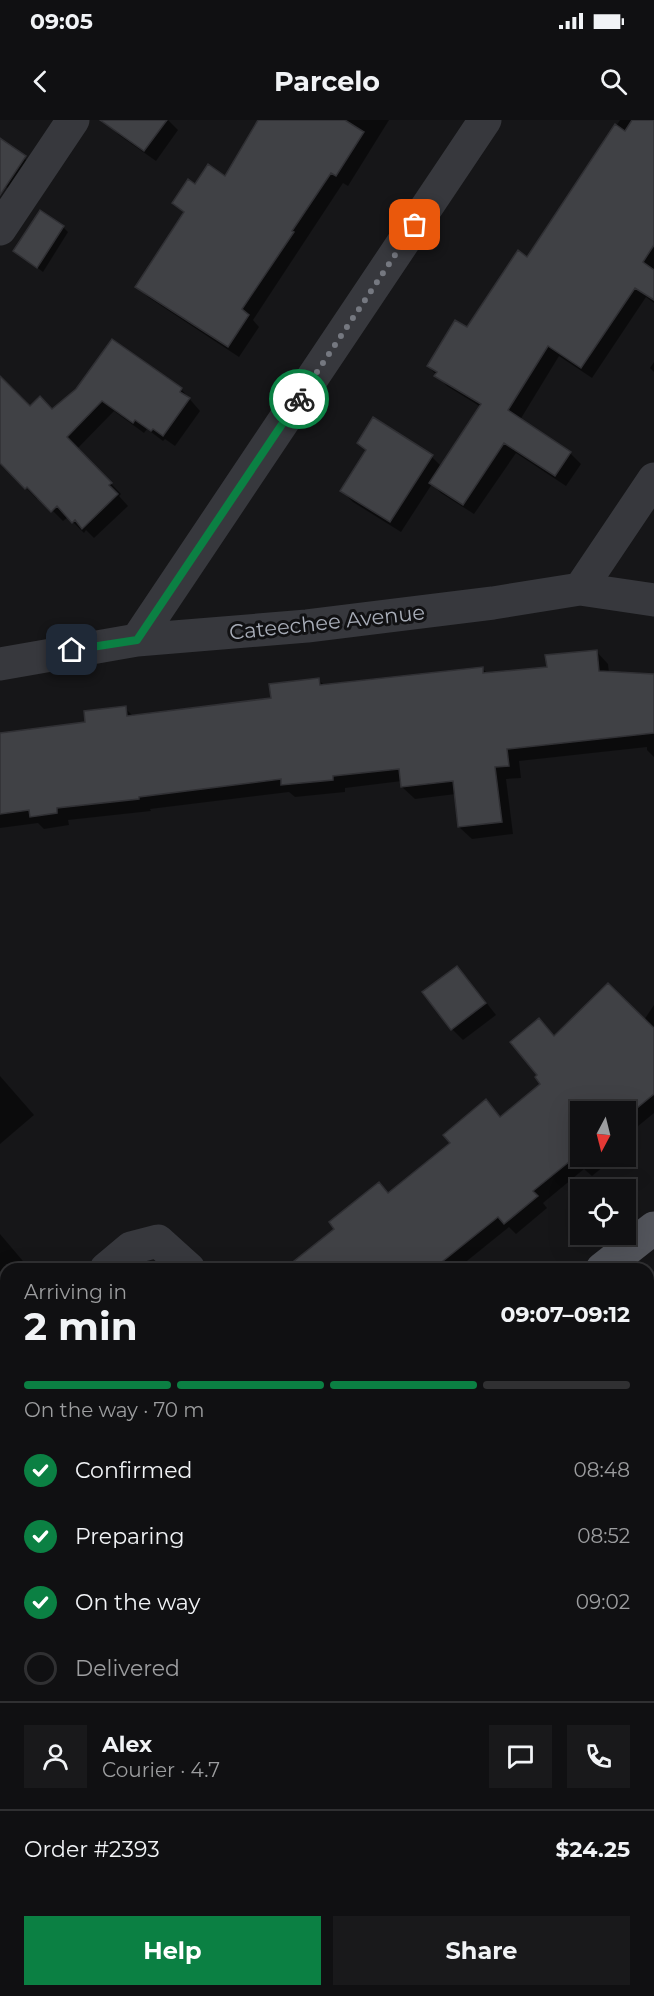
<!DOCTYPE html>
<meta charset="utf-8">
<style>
:root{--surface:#101012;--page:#19191b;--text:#f1f3f6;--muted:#9c9d9f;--line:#303032;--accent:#0b8043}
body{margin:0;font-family:Montserrat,sans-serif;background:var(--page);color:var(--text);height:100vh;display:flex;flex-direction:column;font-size:22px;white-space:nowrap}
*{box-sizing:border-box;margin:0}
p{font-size:20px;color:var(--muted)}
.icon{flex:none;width:33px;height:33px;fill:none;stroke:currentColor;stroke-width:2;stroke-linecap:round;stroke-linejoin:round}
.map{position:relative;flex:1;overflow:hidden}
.details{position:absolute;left:0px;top:1143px;width:654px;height:734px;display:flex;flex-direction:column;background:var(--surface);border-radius:18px 18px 0 0;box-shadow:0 6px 24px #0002,0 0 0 2px var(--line)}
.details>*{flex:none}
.needle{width:39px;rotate:187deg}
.fabs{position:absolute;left:570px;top:981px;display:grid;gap:12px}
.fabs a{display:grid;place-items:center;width:66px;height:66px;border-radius:0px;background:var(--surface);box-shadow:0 6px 24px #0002,0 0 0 2px var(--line);font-size:30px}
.pin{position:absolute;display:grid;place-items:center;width:51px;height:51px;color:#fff;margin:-26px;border-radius:12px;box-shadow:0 3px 9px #0006}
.courier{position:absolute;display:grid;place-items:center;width:60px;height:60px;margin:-30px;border:4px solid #0b8043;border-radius:50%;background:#fff;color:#222;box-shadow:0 2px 8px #0007}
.summary em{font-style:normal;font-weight:700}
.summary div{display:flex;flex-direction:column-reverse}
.summary{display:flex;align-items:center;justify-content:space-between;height:102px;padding:0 24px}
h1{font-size:39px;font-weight:700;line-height:45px}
.bar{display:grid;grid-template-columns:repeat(4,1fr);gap:9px 6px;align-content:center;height:72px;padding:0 24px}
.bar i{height:8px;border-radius:4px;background:var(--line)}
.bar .active{background:var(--accent)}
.bar p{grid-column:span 4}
.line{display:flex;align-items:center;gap:15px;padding:0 24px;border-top:2px solid var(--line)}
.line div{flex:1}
.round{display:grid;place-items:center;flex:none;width:63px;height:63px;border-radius:0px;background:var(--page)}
ol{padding:0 24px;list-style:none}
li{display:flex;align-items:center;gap:18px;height:66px}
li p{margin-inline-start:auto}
li .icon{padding:6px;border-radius:50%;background:var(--accent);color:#fff;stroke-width:4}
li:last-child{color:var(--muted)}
li i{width:33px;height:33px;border:3px solid var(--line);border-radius:50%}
.cta{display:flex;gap:12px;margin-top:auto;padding:12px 24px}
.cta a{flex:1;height:69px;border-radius:0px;background:var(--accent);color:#fff;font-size:24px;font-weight:700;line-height:69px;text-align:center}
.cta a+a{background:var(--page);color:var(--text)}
.status{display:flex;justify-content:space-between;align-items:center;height:42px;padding:0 30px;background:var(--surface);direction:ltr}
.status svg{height:16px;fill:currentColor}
header{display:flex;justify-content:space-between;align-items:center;height:78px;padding:0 24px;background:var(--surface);font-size:27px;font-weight:700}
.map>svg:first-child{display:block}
</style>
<div class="status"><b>09:05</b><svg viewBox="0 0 49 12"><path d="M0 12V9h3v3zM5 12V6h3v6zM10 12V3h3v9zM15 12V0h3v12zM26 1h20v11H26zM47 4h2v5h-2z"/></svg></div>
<header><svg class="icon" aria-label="back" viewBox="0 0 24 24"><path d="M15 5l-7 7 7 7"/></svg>Parcelo<svg class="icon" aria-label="search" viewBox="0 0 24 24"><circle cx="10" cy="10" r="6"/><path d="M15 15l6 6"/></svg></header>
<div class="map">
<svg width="654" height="1876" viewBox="0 0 654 1876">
<rect width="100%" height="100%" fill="#161618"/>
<path fill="#0007" d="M 111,0 L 168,0 L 178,10 L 156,41 L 119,15 L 108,4 Z
M 260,0 L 389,0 L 348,66 L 343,63 L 253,200 L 259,207 L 239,237 L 148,177 L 137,166 L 185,94 L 174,83 L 195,66 L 226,58 Z
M 620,0 L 654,0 L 654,183 L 646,177 L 592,258 L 559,236 L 520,300 L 570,333 L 581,344 L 566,366 L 516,333 L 474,394 L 441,373 L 432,364 L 401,412 L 353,382 L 342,371 L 367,331 L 358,323 L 432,337 L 441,346 L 481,287 L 447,266 L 428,246 L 467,209 L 528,139 Z
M 10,27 L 30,43 L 12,71 L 0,62 L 0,40 Z
M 63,107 L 68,112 L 43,152 L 15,131 Z
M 112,221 L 181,269 L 200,291 L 175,326 L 165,319 L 163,321 L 147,309 L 144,313 L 114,291 L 77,329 L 121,374 L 119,376 L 128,386 L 94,418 L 86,410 L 84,413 L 68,397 L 63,401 L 39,377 L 37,379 L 0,341 L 0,277 L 30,288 L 52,291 L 77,270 Z
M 654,242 L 654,252 L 650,248 Z
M 596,531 L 608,544 L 609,553 L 654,555 L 654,637 L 647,630 L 647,627 L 519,641 L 521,658 L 506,659 L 513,714 L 472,719 L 459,707 L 456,674 L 415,679 L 402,667 L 402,661 L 345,668 L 345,672 L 295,677 L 289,672 L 150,689 L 151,691 L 68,700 L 69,705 L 44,709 L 38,703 L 0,708 L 0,613 L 87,603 L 125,588 L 134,597 L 273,580 L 319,560 L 325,566 L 483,549 L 488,554 L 548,549 Z
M 457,848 L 468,859 L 496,895 L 463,920 L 452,909 Z
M 654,885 L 654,993 L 626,1016 L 626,992 L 580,992 L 580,1036 L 616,1036 L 592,1056 L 584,1049 L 543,1083 L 547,1088 L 516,1114 L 509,1107 L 457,1149 L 294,1149 L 337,1109 L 379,1064 L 389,1074 L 452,1024 L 486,981 L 501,998 L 542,964 L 555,917 L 644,900 Z
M 0,956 L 34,995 L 0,1024 Z
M 0,1114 L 28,1147 L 25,1149 L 6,1149 L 6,1165 L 0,1170 Z
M 648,1227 L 654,1233 L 654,1326 L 648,1331 Z
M 648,1406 L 654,1414 L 654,1463 L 650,1466 L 648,1464 Z
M 0,1480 L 6,1487 L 6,1596 L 0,1590 Z
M 6,1627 L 6,1643 L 0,1637 L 0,1633 Z
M 654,1696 L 654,1745 L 648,1738 L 648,1701 Z
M 6,1699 L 6,1733 L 0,1727 L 0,1705 Z
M 177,1870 L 344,1870 L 348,1876 L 171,1876 Z
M 570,1870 L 637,1870 L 642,1876 L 575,1876 Z"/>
<path fill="#404145" stroke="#303034" stroke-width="1.5" d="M 100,0 L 167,0 L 144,31 Z
M 258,0 L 345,0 L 364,12 L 336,56 L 331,53 L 292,111 L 294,112 L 242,189 L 249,195 L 228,227 L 135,167 L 184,92 L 172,83 L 188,59 L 195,64 L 208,44 L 225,56 Z
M 632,0 L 654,0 L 654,125 L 643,142 L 654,150 L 654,180 L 635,168 L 581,248 L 548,226 L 508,290 L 571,332 L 555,356 L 504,323 L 463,385 L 429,363 L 481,284 L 434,256 L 437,252 L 427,246 L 455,200 L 467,207 L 518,130 L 527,137 L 615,4 L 625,11 Z
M 0,18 L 26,36 L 0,75 Z
M 40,90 L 64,106 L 37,148 L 13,131 Z
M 112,219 L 182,268 L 180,272 L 190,278 L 163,316 L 153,309 L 151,311 L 135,300 L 133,303 L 102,281 L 67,317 L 112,363 L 109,365 L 118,374 L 82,409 L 75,400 L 72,403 L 57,386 L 51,392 L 27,367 L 25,369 L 0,343 L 0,256 L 30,286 L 40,276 L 52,289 L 76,269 Z
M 373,297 L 433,335 L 390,402 L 340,371 L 366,330 L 357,323 Z
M 597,530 L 599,551 L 654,554 L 654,613 L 507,629 L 509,646 L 495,647 L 502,702 L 458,707 L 453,661 L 401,667 L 399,649 L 333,656 L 333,660 L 281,665 L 281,659 L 139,677 L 139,679 L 57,688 L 57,693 L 30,697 L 29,690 L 0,694 L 0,613 L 85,602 L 84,591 L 126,586 L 127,596 L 271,578 L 269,564 L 319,558 L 320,565 L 483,547 L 483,553 L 547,547 L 545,535 Z
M 457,846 L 486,883 L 451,910 L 422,872 Z
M 608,863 L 654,908 L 654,974 L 626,997 L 626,992 L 580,992 L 580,1033 L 533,1071 L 538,1076 L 504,1104 L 498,1097 L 433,1149 L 284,1149 L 334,1109 L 329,1102 L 379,1062 L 388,1073 L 450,1023 L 443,1015 L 486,979 L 500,997 L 540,964 L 535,957 L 537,955 L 510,922 L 539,898 L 554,916 Z"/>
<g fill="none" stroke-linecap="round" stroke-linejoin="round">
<path stroke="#37383d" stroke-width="33" d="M 0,109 L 73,0
M 580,469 L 654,359
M 137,520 L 485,0
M 0,544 L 137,520 L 307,506 L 493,483 L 580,469 L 654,480
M 106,1149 L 131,1128 L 158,1121 L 189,1149
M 0,1234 L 6,1229
M 0,1781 L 6,1786
M 648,1819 L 654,1825
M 98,1870 L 104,1876"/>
<path stroke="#53555c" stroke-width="33" d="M 602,1149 L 654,1108
M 0,1353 L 6,1360
M 459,1870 L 464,1876"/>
</g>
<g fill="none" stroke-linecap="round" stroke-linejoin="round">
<path stroke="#757880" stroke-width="6" stroke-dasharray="0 10.8" d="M 299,279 L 415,105"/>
<path stroke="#0b8043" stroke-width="8" d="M 72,530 L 137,520 L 299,279"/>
</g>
<g text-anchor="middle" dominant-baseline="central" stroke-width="6" stroke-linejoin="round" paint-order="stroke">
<g font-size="21" fill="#a8adb8" stroke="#111113">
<text transform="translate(327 502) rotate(-6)">Cateechee Avenue</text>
</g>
</g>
</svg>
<div class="fabs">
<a><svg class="needle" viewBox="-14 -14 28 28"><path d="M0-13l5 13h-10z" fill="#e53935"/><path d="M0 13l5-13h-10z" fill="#9c9d9f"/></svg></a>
<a><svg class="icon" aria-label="locate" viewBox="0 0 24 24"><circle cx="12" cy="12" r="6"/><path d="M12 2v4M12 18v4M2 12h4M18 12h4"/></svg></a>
</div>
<div class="pin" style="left:415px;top:105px;background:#ea580c"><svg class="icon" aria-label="bag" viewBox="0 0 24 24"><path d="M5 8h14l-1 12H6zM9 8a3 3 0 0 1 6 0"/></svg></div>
<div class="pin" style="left:72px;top:530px;background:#1f2937"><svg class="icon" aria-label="home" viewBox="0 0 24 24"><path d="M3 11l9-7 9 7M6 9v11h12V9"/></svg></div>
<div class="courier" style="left:299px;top:279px"><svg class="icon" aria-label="bike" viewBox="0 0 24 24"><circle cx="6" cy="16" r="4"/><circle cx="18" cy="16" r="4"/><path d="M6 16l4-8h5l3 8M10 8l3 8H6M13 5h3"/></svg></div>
<section class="details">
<div class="summary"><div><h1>2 min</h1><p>Arriving in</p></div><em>09:07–09:12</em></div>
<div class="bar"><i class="active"></i><i class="active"></i><i class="active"></i><i></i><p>On the way · 70 m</p></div>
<ol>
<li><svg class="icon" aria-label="check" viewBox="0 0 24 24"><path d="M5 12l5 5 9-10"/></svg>Confirmed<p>08:48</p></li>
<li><svg class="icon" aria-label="check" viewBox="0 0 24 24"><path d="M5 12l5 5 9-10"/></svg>Preparing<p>08:52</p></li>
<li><svg class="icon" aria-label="check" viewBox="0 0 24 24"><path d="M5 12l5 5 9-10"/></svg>On the way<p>09:02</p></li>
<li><i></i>Delivered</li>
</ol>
<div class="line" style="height:108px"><a class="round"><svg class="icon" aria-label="person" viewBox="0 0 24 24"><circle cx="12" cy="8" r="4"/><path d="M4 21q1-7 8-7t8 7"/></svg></a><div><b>Alex</b><p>Courier · 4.7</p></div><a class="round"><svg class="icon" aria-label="chat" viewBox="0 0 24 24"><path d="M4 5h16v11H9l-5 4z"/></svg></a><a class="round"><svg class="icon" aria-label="phone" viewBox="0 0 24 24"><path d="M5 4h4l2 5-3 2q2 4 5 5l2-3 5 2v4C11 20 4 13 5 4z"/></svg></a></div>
<div class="line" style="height:78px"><div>Order #2393</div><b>$24.25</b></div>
<div class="cta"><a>Help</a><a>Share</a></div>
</section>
</div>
